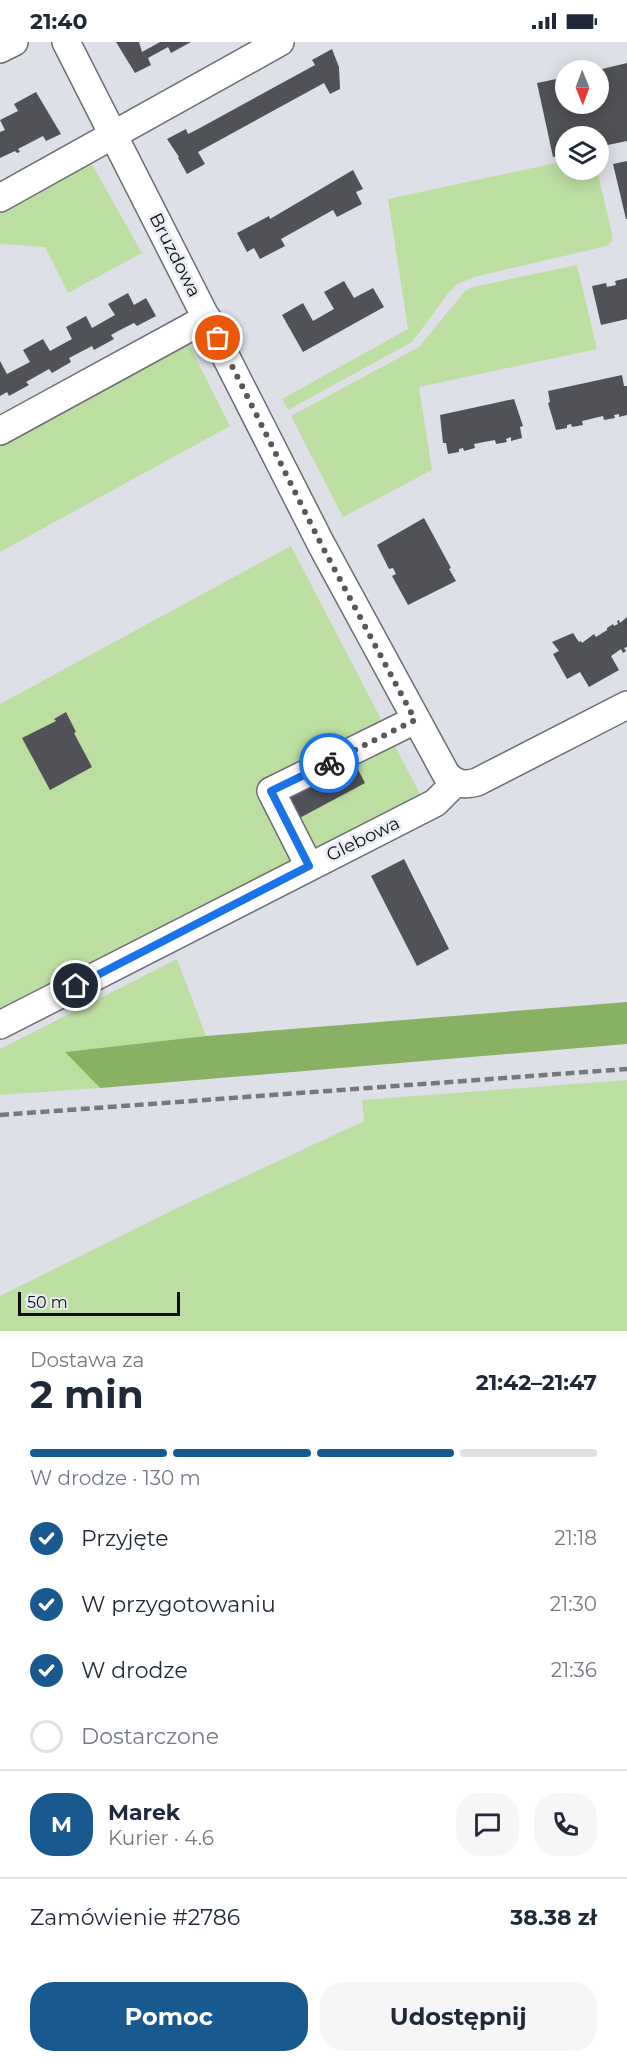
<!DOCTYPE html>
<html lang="pl">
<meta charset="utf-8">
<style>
:root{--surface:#fff;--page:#f6f6f7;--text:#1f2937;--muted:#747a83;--line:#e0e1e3;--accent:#185a90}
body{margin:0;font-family:Montserrat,sans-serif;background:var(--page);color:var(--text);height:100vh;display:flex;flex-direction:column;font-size:22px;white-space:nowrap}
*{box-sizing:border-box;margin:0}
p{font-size:20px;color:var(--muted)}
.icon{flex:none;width:33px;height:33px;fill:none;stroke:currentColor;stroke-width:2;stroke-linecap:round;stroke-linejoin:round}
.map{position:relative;height:1289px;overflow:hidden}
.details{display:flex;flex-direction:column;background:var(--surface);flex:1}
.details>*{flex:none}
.needle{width:39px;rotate:179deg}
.buttons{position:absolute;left:555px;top:18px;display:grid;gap:12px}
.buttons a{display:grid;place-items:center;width:54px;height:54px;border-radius:50%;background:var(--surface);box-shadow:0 3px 15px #0003;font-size:30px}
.scale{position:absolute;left:18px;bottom:15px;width:162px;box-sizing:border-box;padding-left:6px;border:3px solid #0d0e10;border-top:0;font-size:16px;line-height:21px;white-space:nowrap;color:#0d0e10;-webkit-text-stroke:4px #ebedf4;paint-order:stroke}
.pin{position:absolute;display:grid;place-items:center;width:51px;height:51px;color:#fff;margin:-26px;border:3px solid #fff;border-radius:50%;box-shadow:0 2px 6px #0007}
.courier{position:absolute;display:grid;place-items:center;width:60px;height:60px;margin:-30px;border:4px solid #1a73e8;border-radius:50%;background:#fff;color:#222;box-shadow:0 2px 8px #0007}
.head em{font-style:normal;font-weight:700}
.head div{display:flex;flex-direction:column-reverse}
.head{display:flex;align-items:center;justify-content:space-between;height:102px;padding:0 30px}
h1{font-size:39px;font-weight:700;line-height:45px}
.bar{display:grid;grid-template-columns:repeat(4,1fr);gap:9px 6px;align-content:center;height:72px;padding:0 30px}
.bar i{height:8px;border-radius:4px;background:var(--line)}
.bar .active{background:var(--accent)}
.bar p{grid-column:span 4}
.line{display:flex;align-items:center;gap:15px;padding:0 30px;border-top:2px solid var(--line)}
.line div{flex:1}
.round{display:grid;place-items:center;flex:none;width:63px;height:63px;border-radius:24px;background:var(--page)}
ol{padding:0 30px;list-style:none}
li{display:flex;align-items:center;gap:18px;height:66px}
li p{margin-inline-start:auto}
li .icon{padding:6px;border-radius:50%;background:var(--accent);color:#fff;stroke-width:4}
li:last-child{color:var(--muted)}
li i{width:33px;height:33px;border:3px solid var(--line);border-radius:50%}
.primary-button{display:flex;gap:12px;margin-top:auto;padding:12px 30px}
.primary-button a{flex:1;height:69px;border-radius:24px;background:var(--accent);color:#fff;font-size:24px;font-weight:700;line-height:69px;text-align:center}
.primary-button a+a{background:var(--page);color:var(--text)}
.status{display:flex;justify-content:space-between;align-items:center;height:42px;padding:0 30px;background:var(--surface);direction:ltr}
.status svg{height:16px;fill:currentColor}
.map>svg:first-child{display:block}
</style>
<div class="status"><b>21:40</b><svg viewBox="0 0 49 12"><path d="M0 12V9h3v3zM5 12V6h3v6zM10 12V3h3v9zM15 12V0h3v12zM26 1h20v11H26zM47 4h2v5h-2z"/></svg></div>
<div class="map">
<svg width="627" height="1289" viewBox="0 0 627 1289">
<rect width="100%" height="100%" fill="#dee0e7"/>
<path fill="#bddea1" d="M 89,117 L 142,211 L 68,251 L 45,205 L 0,202 L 0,165 Z
M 565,119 L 566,128 L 597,128 L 612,192 L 612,199 L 607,204 L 474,235 L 458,242 L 450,249 L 412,300 L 288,368 L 282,357 L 408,287 L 388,157 Z
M 577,223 L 597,307 L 419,345 L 432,428 L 343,475 L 291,374 L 419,305 L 465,249 L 473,245 Z
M 186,297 L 230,384 L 0,510 L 0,399 Z
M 291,504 L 421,754 L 0,971 L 0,662 Z
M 177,917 L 206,994 L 66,1010 L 100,1046 L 0,1053 L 0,1007 Z
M 627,1038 L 627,1289 L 0,1289 L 0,1254 L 179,1165 L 364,1079 L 362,1058 Z"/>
<path fill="#89b164" d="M 627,960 L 627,1002 L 100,1046 L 65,1010 L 206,994 Z"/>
<path fill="#505257" d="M 116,0 L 139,0 L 142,10 L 160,0 L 191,0 L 171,11 L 168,5 L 148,16 L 151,23 L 135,31 Z
M 332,7 L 339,25 L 340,47 L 330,52 L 324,41 L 198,110 L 205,122 L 187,132 L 178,116 L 179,115 L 167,97 L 186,87 L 188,92 L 198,87 L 315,23 L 312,18 Z
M 627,21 L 627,99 L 598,105 L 598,94 L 566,94 L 566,112 L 553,115 L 537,41 L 566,35 L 566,62 L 598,62 L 598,28 Z
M 36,50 L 61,92 L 46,99 L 43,94 L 18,107 L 20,110 L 17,111 L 15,109 L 0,116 L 0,90 L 5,88 L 0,78 L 18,69 L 14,62 Z
M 627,119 L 627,177 L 626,177 L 613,122 Z
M 353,128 L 363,147 L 356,150 L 362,162 L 337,175 L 333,168 L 281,197 L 285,204 L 260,217 L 254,206 L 247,210 L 237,191 L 269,174 L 270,177 Z
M 627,236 L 627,277 L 601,283 L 592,244 L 606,241 L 607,245 L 616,243 L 615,239 Z
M 344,239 L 354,256 L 373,246 L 384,265 L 303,310 L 282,273 L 303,261 L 313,279 L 334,267 L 324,250 Z
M 128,251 L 134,263 L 146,256 L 156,274 L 137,284 L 134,281 L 122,287 L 111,293 L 114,297 L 94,308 L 92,304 L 69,316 L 71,320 L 52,331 L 49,327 L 26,340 L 29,343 L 9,354 L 7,350 L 0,354 L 0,319 L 7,332 L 30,320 L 23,308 L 43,297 L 50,309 L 72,297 L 66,285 L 86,274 L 92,286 L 115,273 L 108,262 Z
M 622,333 L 624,344 L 627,344 L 627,373 L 619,375 L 619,372 L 614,373 L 615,376 L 604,378 L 603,374 L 582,379 L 583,383 L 572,385 L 571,382 L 567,383 L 567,386 L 556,388 L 548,361 L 550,360 L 548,349 Z
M 514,357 L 523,384 L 520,385 L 522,396 L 511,399 L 511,395 L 506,397 L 507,400 L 496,402 L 495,398 L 484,400 L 474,402 L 475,406 L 464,409 L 463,406 L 459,407 L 459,410 L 448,412 L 446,401 L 443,401 L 440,373 Z
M 424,476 L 451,526 L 449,527 L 456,539 L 408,563 L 392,534 L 396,532 L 393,526 L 389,527 L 377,503 Z
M 627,575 L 627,605 L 624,606 L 626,609 L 623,611 L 621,607 L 611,614 L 619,628 L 589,645 L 580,630 L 567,637 L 553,612 L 559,609 L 552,600 L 573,591 L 579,600 L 581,599 L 582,601 L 594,592 L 596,595 L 607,588 L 607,586 L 613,582 L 614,584 L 618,582 L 617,579 L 619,578 L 620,581 Z
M 66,670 L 76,690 L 74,691 L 92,725 L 50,748 L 22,696 L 56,679 L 54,677 Z
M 351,714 L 365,741 L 294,779 L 279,751 Z
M 404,817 L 449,907 L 417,924 L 371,834 Z"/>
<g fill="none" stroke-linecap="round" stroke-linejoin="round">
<defs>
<path id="minor" d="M 66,0 L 321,502 L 446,732 C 455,742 464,744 477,740 L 627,663
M 0,7 L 14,0
M 0,156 L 280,0
M 0,389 L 207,276
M 309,824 L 271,749 L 415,678
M 0,983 L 435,761 L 455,741"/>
</defs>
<use href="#minor" stroke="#6c6e74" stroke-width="30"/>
<use href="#minor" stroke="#fff" stroke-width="27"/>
<path stroke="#76787d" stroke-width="4.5" stroke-dasharray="9 4.5" stroke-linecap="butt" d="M 0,1073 L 627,1027"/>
</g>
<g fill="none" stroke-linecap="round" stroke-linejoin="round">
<path stroke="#56585b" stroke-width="6" stroke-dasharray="0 10.8" d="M 218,296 L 321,502 L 415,678 L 329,721"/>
<path stroke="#1a73e8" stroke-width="8" d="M 76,944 L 309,824 L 271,749 L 329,721"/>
</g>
<g text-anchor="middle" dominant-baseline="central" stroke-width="6" stroke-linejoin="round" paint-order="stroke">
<g font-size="18" fill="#0d0e10" stroke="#ebedf4">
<text transform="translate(175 213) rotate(63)">Bruzdowa</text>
<text transform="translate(363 797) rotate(-26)">Glebowa</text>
</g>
</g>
</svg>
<div class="buttons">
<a><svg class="needle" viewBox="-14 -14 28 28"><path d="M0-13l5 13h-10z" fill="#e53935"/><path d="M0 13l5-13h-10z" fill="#747a83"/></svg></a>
<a><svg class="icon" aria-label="layers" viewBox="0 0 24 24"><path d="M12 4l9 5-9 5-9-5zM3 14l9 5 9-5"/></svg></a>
</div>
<div class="scale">50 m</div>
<div class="pin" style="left:218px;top:296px;background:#ea580c"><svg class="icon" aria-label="bag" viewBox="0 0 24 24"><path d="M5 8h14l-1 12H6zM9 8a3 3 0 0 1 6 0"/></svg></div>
<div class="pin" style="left:76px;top:944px;background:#1f2937"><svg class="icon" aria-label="home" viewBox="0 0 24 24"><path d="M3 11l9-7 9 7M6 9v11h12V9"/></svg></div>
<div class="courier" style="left:329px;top:721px"><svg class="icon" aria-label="bike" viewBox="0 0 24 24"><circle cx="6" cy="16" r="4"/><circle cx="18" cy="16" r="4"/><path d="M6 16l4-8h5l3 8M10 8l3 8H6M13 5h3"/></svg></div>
</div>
<section class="details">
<div class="head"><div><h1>2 min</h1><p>Dostawa za</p></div><em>21:42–21:47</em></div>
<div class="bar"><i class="active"></i><i class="active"></i><i class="active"></i><i></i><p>W drodze · 130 m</p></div>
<ol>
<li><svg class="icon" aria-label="check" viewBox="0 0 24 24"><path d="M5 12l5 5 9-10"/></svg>Przyjęte<p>21:18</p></li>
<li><svg class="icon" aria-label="check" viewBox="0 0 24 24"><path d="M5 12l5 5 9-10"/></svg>W przygotowaniu<p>21:30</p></li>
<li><svg class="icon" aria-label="check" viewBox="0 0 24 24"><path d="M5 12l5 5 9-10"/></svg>W drodze<p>21:36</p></li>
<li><i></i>Dostarczone</li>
</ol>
<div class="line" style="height:108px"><b class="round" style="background:var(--accent);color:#fff">M</b><div><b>Marek</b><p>Kurier · 4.6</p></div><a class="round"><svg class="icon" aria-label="chat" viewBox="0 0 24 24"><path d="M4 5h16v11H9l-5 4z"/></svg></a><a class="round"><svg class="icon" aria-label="phone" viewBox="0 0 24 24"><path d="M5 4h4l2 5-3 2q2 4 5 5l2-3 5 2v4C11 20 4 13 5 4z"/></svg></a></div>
<div class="line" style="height:78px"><div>Zamówienie #2786</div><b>38.38 zł</b></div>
<div class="primary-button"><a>Pomoc</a><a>Udostępnij</a></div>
</section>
